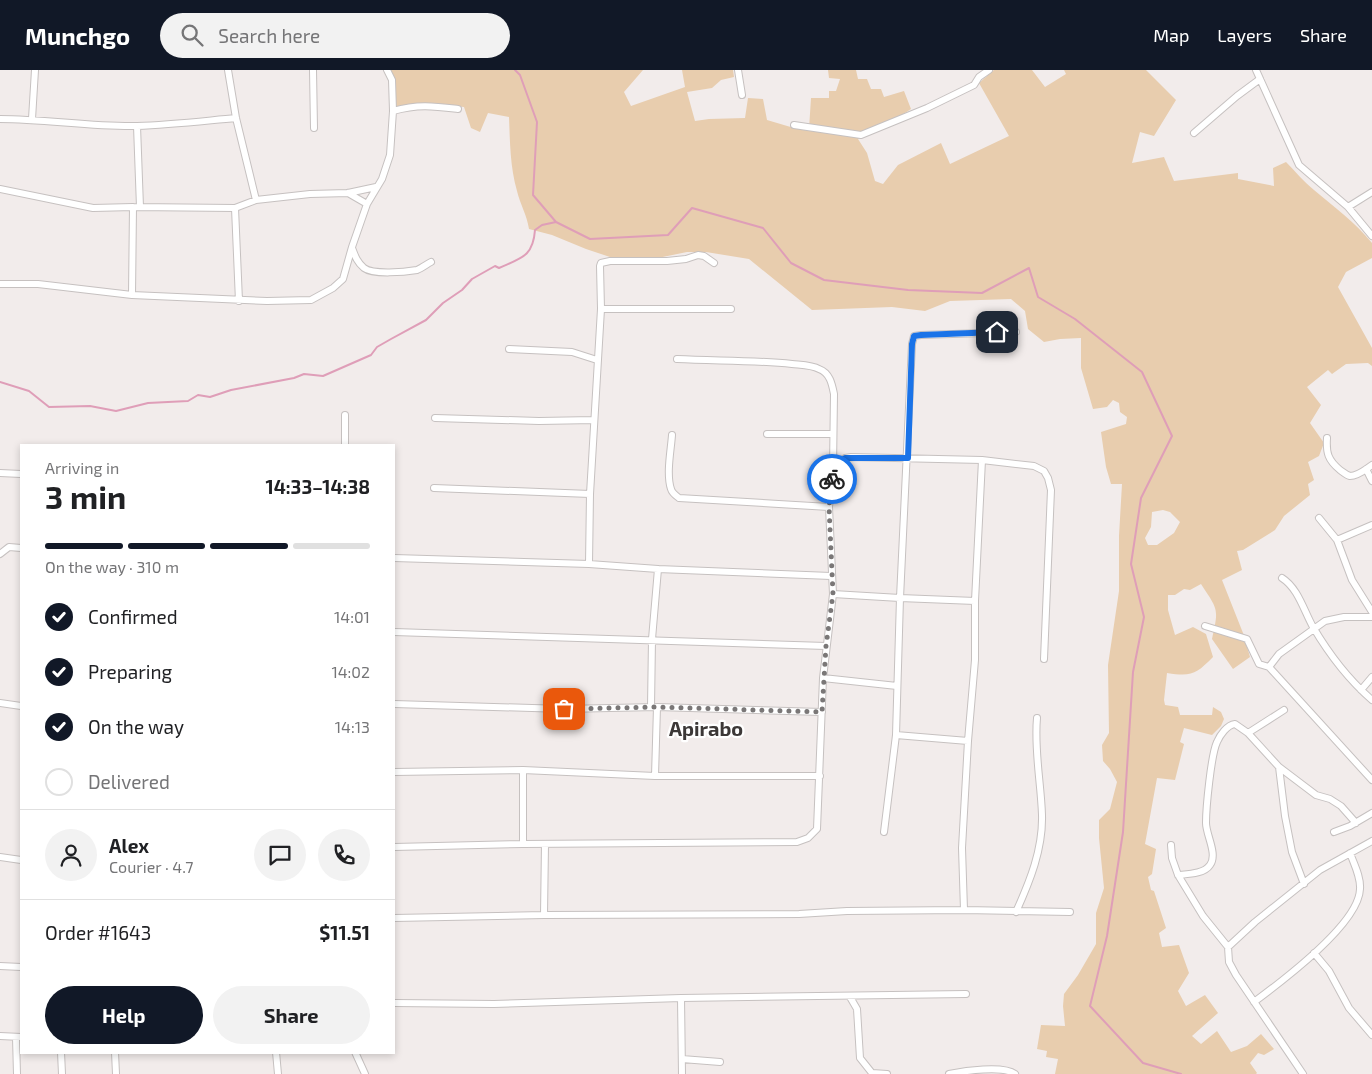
<!DOCTYPE html>
<meta charset="utf-8">
<style>
:root{--surface:#fff;--page:#f2f2f2;--text:#202124;--muted:#757577;--line:#e0e0e0;--accent:#111827}
body{margin:0;font-family:"Exo 2",sans-serif;background:var(--page);color:var(--text);height:100vh;display:flex;flex-direction:column;font-size:19px;white-space:nowrap}
*{box-sizing:border-box;margin:0}
p{font-size:16px;color:var(--muted)}
.icon{flex:none;width:28px;height:28px;fill:none;stroke:currentColor;stroke-width:2;stroke-linecap:round;stroke-linejoin:round}
.map{position:relative;flex:1;overflow:hidden}
.panel{position:absolute;left:20px;top:374px;width:375px;height:610px;display:flex;flex-direction:column;background:var(--surface);border-radius:0px;box-shadow:0 2px 8px #0003}
.panel>*{flex:none}
.pin{position:absolute;display:grid;place-items:center;width:42px;height:42px;color:#fff;margin:-21px;border-radius:10px;box-shadow:0 2px 8px #0006}
.courier{position:absolute;display:grid;place-items:center;width:50px;height:50px;margin:-25px;border:4px solid #1a73e8;border-radius:50%;background:#fff;color:#222;box-shadow:0 1px 6px #0007}
.overview em{font-style:normal;font-weight:700}
.overview div{display:flex;flex-direction:column-reverse}
.overview{display:flex;align-items:center;justify-content:space-between;height:85px;padding:0 25px}
h1{font-size:32px;font-weight:700;line-height:38px}
.bar{display:grid;grid-template-columns:repeat(4,1fr);gap:8px 5px;align-content:center;height:60px;padding:0 25px}
.bar i{height:6px;border-radius:4px;background:var(--line)}
.bar .selected{background:var(--accent)}
.bar p{grid-column:span 4}
.line{display:flex;align-items:center;gap:12px;padding:0 25px;border-top:1px solid var(--line)}
.line div{flex:1}
.round{display:grid;place-items:center;flex:none;width:52px;height:52px;border-radius:26px;background:var(--page)}
ol{padding:0 25px;list-style:none}
li{display:flex;align-items:center;gap:15px;height:55px}
li p{margin-inline-start:auto}
li .icon{padding:5px;border-radius:50%;background:var(--accent);color:#fff;stroke-width:4}
li:last-child{color:var(--muted)}
li i{width:28px;height:28px;border:2px solid var(--line);border-radius:50%}
.primary-button{display:flex;gap:10px;margin-top:auto;padding:10px 25px}
.primary-button a{flex:1;height:58px;border-radius:30px;background:var(--accent);color:#fff;font-size:20px;font-weight:700;line-height:58px;text-align:center}
.primary-button a+a{background:var(--page);color:var(--text)}
header{display:flex;align-items:center;gap:30px;box-sizing:border-box;height:70px;padding:0 25px;background:var(--accent);color:#fff}
header strong{font-size:24px}
nav{display:flex;gap:28px;margin-inline-start:auto;font-size:18px}
.search{width:350px;height:45px;background:var(--page);display:flex;align-items:center;gap:12px;box-sizing:border-box;padding:0 18px;border-radius:28px;color:var(--muted);font-size:19px}
.map>svg:first-child{display:block}
</style>
<header>
<strong>Munchgo</strong>
<div class="search"><svg class="icon" aria-label="search" viewBox="0 0 24 24"><circle cx="10" cy="10" r="6"/><path d="M15 15l6 6"/></svg>Search here</div>
<nav><a>Map</a><a>Layers</a><a>Share</a></nav>
</header>
<div class="map">
<svg width="1372" height="1004" viewBox="0 0 1372 1004">
<rect width="100%" height="100%" fill="#f2eceb"/>
<path fill="#e8cdae" fill-rule="evenodd" d="M 390,0 L 643,0 L 624,22 L 631,36 L 685,17 L 682,0 L 733,0 L 734,7 L 721,10 L 712,18 L 687,22 L 695,51 L 709,49 L 745,48 L 748,28 L 763,29 L 767,50 L 794,58 L 809,59 L 811,28 L 829,28 L 829,21 L 836,21 L 840,9 L 829,8 L 828,0 L 856,0 L 858,9 L 867,9 L 871,19 L 881,19 L 884,27 L 904,21 L 911,39 L 881,59 L 858,69 L 867,83 L 875,111 L 883,114 L 898,95 L 941,73 L 950,94 L 1009,66 L 979,13 L 994,0 L 1032,0 L 1045,17 L 1066,4 L 1064,0 L 1146,0 L 1176,30 L 1154,66 L 1140,62 L 1132,93 L 1164,87 L 1174,111 L 1238,103 L 1238,109 L 1274,116 L 1273,98 L 1286,92 C 1295,101 1304,112 1314,120 C 1334,137 1355,152 1372,173 L 1372,188 L 1346,202 L 1338,217 L 1372,278 L 1372,296 L 1368,293 L 1346,294 L 1332,304 L 1328,300 L 1307,317 L 1321,335 L 1310,353 L 1324,373 L 1319,386 L 1308,392 L 1314,410 L 1308,414 L 1310,425 L 1284,446 L 1275,460 L 1243,480 L 1237,481 L 1242,500 L 1222,510 L 1243,563 L 1250,587 L 1233,599 L 1212,569 C 1219,538 1218,540 1201,514 L 1190,520 L 1184,519 L 1175,525 L 1168,525 L 1168,540 L 1175,565 L 1193,557 L 1206,564 L 1213,587 C 1196,604 1192,607 1167,603 L 1164,630 L 1165,635 L 1178,637 L 1180,645 L 1212,645 L 1213,637 L 1221,642 L 1224,649 L 1221,656 L 1212,665 L 1184,658 L 1180,672 L 1184,674 L 1175,710 L 1157,708 L 1145,774 L 1156,779 L 1152,804 L 1148,807 L 1151,820 L 1154,821 L 1166,858 L 1159,863 L 1162,877 L 1179,875 L 1189,903 L 1178,921 L 1186,936 L 1205,925 L 1218,943 L 1192,966 L 1201,974 L 1217,961 L 1231,982 L 1247,976 L 1261,964 L 1274,979 L 1264,985 L 1258,983 L 1250,993 L 1257,1003 L 1256,1004 L 1055,1004 L 1058,989 L 1046,987 L 1047,981 L 1037,979 L 1041,955 L 1065,956 L 1063,936 L 1064,924 L 1078,905 L 1096,874 L 1096,843 L 1104,818 L 1099,768 L 1099,750 L 1110,739 L 1117,712 L 1110,699 L 1103,691 L 1102,675 L 1109,663 L 1108,595 L 1119,521 L 1119,466 L 1122,414 L 1111,414 L 1106,397 L 1101,362 L 1126,354 L 1127,347 L 1120,342 L 1119,333 L 1113,330 L 1107,337 L 1093,339 L 1081,298 L 1081,268 L 1060,269 L 1044,272 L 1028,259 L 1025,241 L 1011,229 L 950,231 L 925,241 L 892,237 L 812,240 L 749,189 L 706,182 L 687,182 L 653,189 L 616,189 L 586,179 L 552,165 L 529,159 C 527,145 520,134 517,121 C 510,97 510,72 509,47 L 488,43 L 480,62 L 471,58 L 464,37 L 444,35 L 395,38 ZM 1163,440 L 1170,442 L 1180,452 L 1174,463 L 1157,475 L 1148,475 L 1145,468 L 1151,457 L 1152,442 Z"/>
<g fill="none" stroke-linecap="round" stroke-linejoin="round">
<path stroke="#df9eb8" stroke-width="2" d="M 515,0 L 520,5 L 537,52 L 533,125 L 556,152 L 590,169 L 668,165 L 692,138 L 763,158 L 791,193 L 824,210 L 908,220 L 982,223 L 1029,198 L 1038,227 L 1075,249 L 1142,302 L 1172,366 L 1141,428 L 1131,494 L 1144,547 L 1133,602 L 1123,762 L 1107,866 L 1090,936 L 1143,993 L 1181,1004
M 0,312 L 29,321 L 49,337 L 90,336 L 116,341 L 148,333 L 188,331 L 198,325 L 210,327 L 231,320 L 294,308 L 304,304 L 323,306 L 371,285 L 377,277 L 391,269 L 426,250 L 443,233 L 462,220 L 472,209 L 495,196 L 499,198 C 521,188 533,187 535,160 L 542,155 L 556,152"/>
<defs>
<path id="minor" d="M 228,0 L 236,48 L 256,130
M 313,0 L 314,58
M 738,0 L 742,25
M 1256,0 L 1299,95 L 1348,137 L 1372,166
M 393,41 C 418,34 433,36 458,39
M 0,49 C 46,49 91,57 137,56 C 170,55 203,51 236,48
M 32,49 L 35,0
M 794,55 L 861,65 L 927,38 L 974,15 L 979,7 L 989,0
M 137,56 L 140,137
M 1194,63 L 1237,26 L 1260,9
M 0,119 L 93,138 L 133,137 L 235,138 L 256,130 L 310,124 L 348,123 L 376,117
M 348,123 L 367,134
M 1348,137 L 1372,122
M 235,138 L 239,231
M 352,178 C 355,186 357,192 364,198 C 373,205 405,202 417,200 C 422,198 427,194 431,192
M 0,214 L 38,214 L 132,225 L 133,137
M 132,225 L 267,231 L 311,230 L 333,218 L 343,209 L 352,177 L 367,134 L 382,109 L 390,85 L 393,41 L 392,10 L 387,0
M 601,239 L 731,239
M 509,279 L 572,282 L 597,290
M 345,345 L 345,375
M 435,348 L 539,351 L 594,350
M 767,364 L 833,364
M 672,365 C 671,380 666,404 671,419 C 672,423 675,425 679,428 L 829,437
M 1327,368 C 1326,383 1328,390 1340,400 C 1343,402 1346,405 1350,406 C 1358,406 1366,399 1372,395
M 833,398 L 845,388 L 851,387 L 982,390 L 1034,396 L 1044,401 L 1048,408 L 1051,420 L 1044,589
M 1366,399 L 1372,411
M 0,403 L 21,404
M 434,418 L 590,424
M 1319,448 L 1337,470 L 1352,510 L 1372,542
M 1337,470 L 1372,455
M 0,484 L 9,477 L 21,478
M 394,488 L 589,494 L 658,499 L 831,506
M 589,494 L 590,424 L 601,239 L 600,196 L 601,193 L 610,191 L 667,191 L 686,189 L 698,185 L 704,186 L 714,193
M 1282,508 C 1298,518 1304,541 1313,557 C 1329,584 1349,610 1372,630
M 833,524 L 900,528 L 896,665 L 884,762
M 975,531 L 900,528 L 912,274 L 914,266 L 921,265 L 1016,262
M 1372,547 L 1344,547 L 1325,551 L 1279,584 L 1269,597 L 1372,710
M 1205,556 L 1247,569 L 1259,594 L 1269,597
M 394,562 L 826,576
M 823,608 L 897,616
M 1361,620 L 1372,607
M 0,633 L 21,636
M 394,634 L 564,639 L 657,637 L 822,642
M 651,637 L 652,569 L 658,499
M 1248,663 L 1284,640
M 896,665 L 968,671
M 1279,697 L 1316,725 L 1330,729 L 1341,736 L 1356,753
M 394,702 L 523,700 L 655,706 L 820,706
M 655,706 L 657,637
M 1334,762 L 1350,756 L 1372,743
M 523,774 L 523,700
M 1171,775 L 1172,788 L 1178,805 L 1203,846 L 1228,877 L 1229,892 L 1236,905 L 1303,1004
M 394,777 L 523,774 L 797,772 L 808,768 L 817,759 L 823,608 L 833,524 L 829,437 L 833,398 L 834,324 C 832,314 830,303 819,299 C 812,295 801,295 792,294 C 754,290 715,291 677,289
M 0,787 L 21,790
M 1178,805 C 1188,804 1204,804 1210,795 C 1218,784 1206,765 1206,753 C 1206,738 1211,685 1217,672 C 1220,665 1227,655 1235,654 L 1248,663 L 1279,697 L 1285,746 L 1292,782 L 1304,814
M 964,840 L 962,778 L 968,671 L 975,590 L 975,531 L 982,390
M 1016,842 C 1030,811 1043,779 1042,745 C 1041,713 1034,680 1037,648
M 544,845 L 545,774
M 394,848 L 544,845 L 799,844 L 847,841 L 964,840 L 1070,842
M 1228,877 L 1255,852 L 1320,800 L 1372,771
M 1314,883 L 1329,901 L 1349,938 L 1372,965
M 0,896 L 21,897
M 850,927 L 857,939 L 860,988 L 872,1003 L 887,1004
M 681,928 L 682,1004
M 1254,932 C 1281,912 1359,854 1360,819 C 1361,807 1354,794 1350,783
M 394,933 L 494,934 L 681,928 L 966,924
M 0,966 L 21,967
M 16,967 L 17,1004
M 61,982 L 62,1004
M 115,982 L 116,1004
M 276,982 L 278,1004
M 355,982 L 365,1004
M 682,989 L 720,992
M 949,1004 C 964,1001 1003,995 1015,1004"/>
</defs>
<use href="#minor" stroke="#c6c1c0" stroke-width="8"/>
<use href="#minor" stroke="#fff" stroke-width="6"/>
</g>
<g fill="none" stroke-linecap="round" stroke-linejoin="round">
<path stroke="#7a7777" stroke-width="5" stroke-dasharray="0 9" d="M 564,639 L 657,637 L 822,642 L 826,576 L 833,524 L 829,437 L 832,409"/>
<path stroke="#1a73e8" stroke-width="6" d="M 832,409 L 833,398 L 845,388 L 908,388 L 912,274 L 914,266 L 921,265 L 997,262"/>
</g>
<g text-anchor="middle" dominant-baseline="central" stroke-width="4.5" stroke-linejoin="round" paint-order="stroke">
<g font-size="20" font-weight="bold" fill="#3c3837" stroke="#fff">
<text x="706" y="658">Apirabo</text>
</g>
</g>
</svg>
<div class="pin" style="left:564px;top:639px;background:#ea580c"><svg class="icon" aria-label="bag" viewBox="0 0 24 24"><path d="M5 8h14l-1 12H6zM9 8a3 3 0 0 1 6 0"/></svg></div>
<div class="pin" style="left:997px;top:262px;background:#1f2937"><svg class="icon" aria-label="home" viewBox="0 0 24 24"><path d="M3 11l9-7 9 7M6 9v11h12V9"/></svg></div>
<div class="courier" style="left:832px;top:409px"><svg class="icon" aria-label="bike" viewBox="0 0 24 24"><circle cx="6" cy="16" r="4"/><circle cx="18" cy="16" r="4"/><path d="M6 16l4-8h5l3 8M10 8l3 8H6M13 5h3"/></svg></div>
<section class="panel">
<div class="overview"><div><h1>3 min</h1><p>Arriving in</p></div><em>14:33–14:38</em></div>
<div class="bar"><i class="selected"></i><i class="selected"></i><i class="selected"></i><i></i><p>On the way · 310 m</p></div>
<ol>
<li><svg class="icon" aria-label="check" viewBox="0 0 24 24"><path d="M5 12l5 5 9-10"/></svg>Confirmed<p>14:01</p></li>
<li><svg class="icon" aria-label="check" viewBox="0 0 24 24"><path d="M5 12l5 5 9-10"/></svg>Preparing<p>14:02</p></li>
<li><svg class="icon" aria-label="check" viewBox="0 0 24 24"><path d="M5 12l5 5 9-10"/></svg>On the way<p>14:13</p></li>
<li><i></i>Delivered</li>
</ol>
<div class="line" style="height:90px"><a class="round"><svg class="icon" aria-label="person" viewBox="0 0 24 24"><circle cx="12" cy="8" r="4"/><path d="M4 21q1-7 8-7t8 7"/></svg></a><div><b>Alex</b><p>Courier · 4.7</p></div><a class="round"><svg class="icon" aria-label="chat" viewBox="0 0 24 24"><path d="M4 5h16v11H9l-5 4z"/></svg></a><a class="round"><svg class="icon" aria-label="phone" viewBox="0 0 24 24"><path d="M5 4h4l2 5-3 2q2 4 5 5l2-3 5 2v4C11 20 4 13 5 4z"/></svg></a></div>
<div class="line" style="height:65px"><div>Order #1643</div><b>$11.51</b></div>
<div class="primary-button"><a>Help</a><a>Share</a></div>
</section>
</div>
